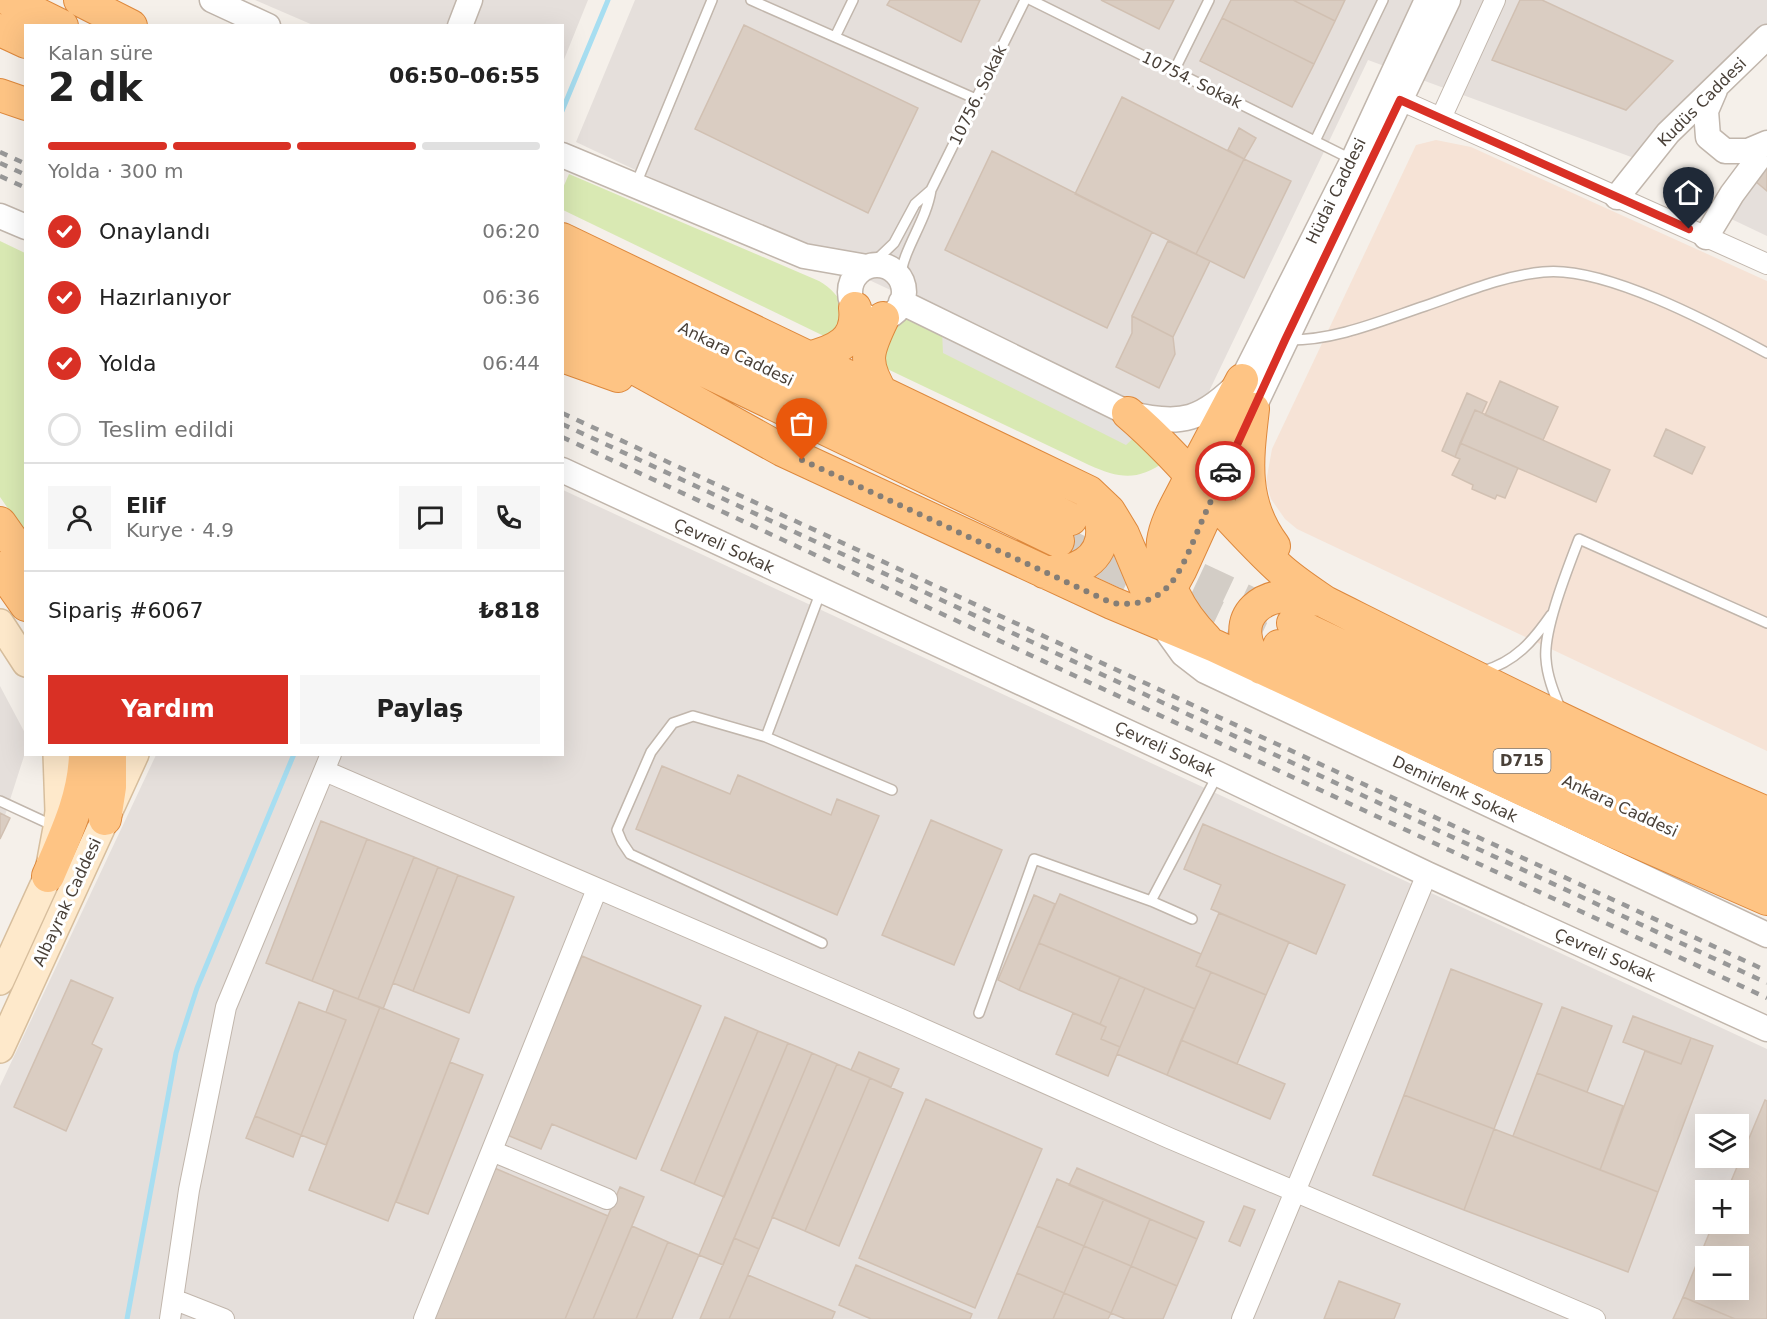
<!DOCTYPE html>
<html lang="tr">
<meta charset="utf-8">
<style>
:root{--surface:#fff;--page:#f6f6f6;--text:#222;--muted:#767676;--line:#e0e0e0;--accent:#d93025}
body{margin:0;font-family:"DejaVu Sans",sans-serif;background:var(--page);color:var(--text);height:100vh;display:flex;flex-direction:column;font-size:22px;white-space:nowrap}
*{box-sizing:border-box;margin:0}
p{font-size:20px;color:var(--muted)}
.icon{flex:none;width:33px;height:33px;fill:none;stroke:currentColor;stroke-width:2;stroke-linecap:round;stroke-linejoin:round}
.map{position:relative;flex:1;overflow:hidden}
.details{position:absolute;left:24px;top:24px;width:540px;height:732px;display:flex;flex-direction:column;background:var(--surface);border-radius:0px;box-shadow:0 6px 24px #0002}
.details>*{flex:none}
.buttons{position:absolute;left:1695px;top:1114px;display:grid;gap:12px}
.buttons a{display:grid;place-items:center;width:54px;height:54px;border-radius:0px;background:var(--surface);box-shadow:0 6px 24px #0002;font-size:30px}
.pin{position:absolute;display:grid;place-items:center;width:51px;height:51px;color:#fff;margin:-62px -26px;border-radius:50% 50% 50% 0;rotate:-45deg;box-shadow:0 0 6px #0007}
.pin .icon{rotate:45deg}
.courier{position:absolute;display:grid;place-items:center;width:60px;height:60px;margin:-30px;border:4px solid #d93025;border-radius:50%;background:#fff;color:#222;box-shadow:0 2px 8px #0007}
.overview em{font-style:normal;font-weight:700}
.overview div{display:flex;flex-direction:column-reverse}
.overview{display:flex;align-items:center;justify-content:space-between;height:102px;padding:0 24px}
h1{font-size:39px;font-weight:700;line-height:45px}
.bar{display:grid;grid-template-columns:repeat(4,1fr);gap:9px 6px;align-content:center;height:72px;padding:0 24px}
.bar i{height:8px;border-radius:4px;background:var(--line)}
.bar .selected{background:var(--accent)}
.bar p{grid-column:span 4}
.line{display:flex;align-items:center;gap:15px;padding:0 24px;border-top:2px solid var(--line)}
.line div{flex:1}
.round{display:grid;place-items:center;flex:none;width:63px;height:63px;border-radius:0px;background:var(--page)}
ol{padding:0 24px;list-style:none}
li{display:flex;align-items:center;gap:18px;height:66px}
li p{margin-inline-start:auto}
li .icon{padding:6px;border-radius:50%;background:var(--accent);color:#fff;stroke-width:4}
li:last-child{color:var(--muted)}
li i{width:33px;height:33px;border:3px solid var(--line);border-radius:50%}
.primary-button{display:flex;gap:12px;margin-top:auto;padding:12px 24px}
.primary-button a{flex:1;height:69px;border-radius:0px;background:var(--accent);color:#fff;font-size:24px;font-weight:700;line-height:69px;text-align:center}
.primary-button a+a{background:var(--page);color:var(--text)}
.map>svg:first-child{display:block}
</style>
<div class="map">
<svg width="1767" height="1319" viewBox="0 0 1767 1319">
<rect width="100%" height="100%" fill="#f5f0ea"/>
<path fill="#f6e3d6" d="M 1436,140 L 1471,147 L 1767,281 L 1767,751 L 1297,529 L 1285,519 L 1271,499 L 1266,482 L 1272,449 L 1416,145 Z"/>
<path fill="#e5dfdb" fill-rule="evenodd" d="M 255,0 L 588,0 L 563,62 L 562,26 L 313,25 Z
M 635,0 L 1767,0 L 1767,32 L 1634,158 L 1368,60 L 1190,431 L 576,142 Z
M 1767,165 L 1767,236 L 1725,216 Z
M 563,490 L 1767,1049 L 1767,1319 L 0,1319 L 0,1086 L 156,755 L 562,754 ZM 1706,1125 L 1738,1125 L 1738,1158 L 1706,1158 ZM 1706,1191 L 1738,1191 L 1738,1224 L 1706,1224 ZM 1706,1257 L 1738,1257 L 1738,1290 L 1706,1290 Z
M 0,686 L 26,735 L 25,753 L 0,831 Z"/>
<path fill="#d9e9b3" d="M 569,174 L 819,281 C 832,288 849,305 841,322 C 838,327 832,333 828,338 L 563,210 L 562,190 Z
M 0,241 L 25,253 L 25,533 L 0,497 Z
M 909,312 L 1140,432 L 1166,461 C 1137,481 1121,479 1089,465 L 881,366 L 887,336 Z"/>
<path fill="#e4e1de" d="M 942,331 L 1140,432 L 1126,445 L 943,353 Z"/>
<g fill="none" stroke-linecap="round" stroke-linejoin="round">
<path stroke="#a7def1" stroke-width="5" d="M 562,111 L 608,0
M 127,1319 L 176,1053 L 197,988 L 294,754"/>
</g>
<path fill="#dacdc2" stroke="#d1c0b2" stroke-width="1.5" fill-rule="evenodd" d="M 890,0 L 980,0 L 961,42 L 887,5 Z
M 1101,0 L 1174,0 L 1159,29 Z
M 1231,0 L 1293,0 L 1335,21 L 1314,64 L 1222,18 Z
M 1293,0 L 1345,0 L 1335,21 Z
M 1520,0 L 1542,0 L 1673,61 L 1626,110 L 1492,60 Z
M 1222,18 L 1314,64 L 1292,107 L 1200,61 Z
M 744,25 L 918,108 L 868,213 L 695,129 Z
M 1122,97 L 1244,159 L 1196,254 L 1075,194 Z
M 1239,128 L 1256,138 L 1244,159 L 1228,150 Z
M 992,151 L 1152,232 L 1107,328 L 945,250 Z
M 1244,159 L 1291,181 L 1244,278 L 1196,254 Z
M 1767,168 L 1767,191 L 1755,181 Z
M 1168,241 L 1210,261 L 1173,337 L 1132,316 Z
M 1132,316 L 1173,337 L 1175,354 L 1159,388 L 1116,367 L 1132,333 Z
M 1500,381 L 1558,407 L 1543,440 L 1485,415 Z
M 1467,393 L 1487,402 L 1482,413 L 1475,410 L 1455,457 L 1442,451 Z
M 1475,410 L 1610,470 L 1596,502 L 1460,443 Z
M 1666,429 L 1705,447 L 1692,474 L 1654,456 Z
M 1460,443 L 1518,468 L 1505,498 L 1497,495 L 1495,499 L 1472,489 L 1473,485 L 1452,475 L 1460,459 L 1455,457 Z
M 662,766 L 730,794 L 738,775 L 831,815 L 837,799 L 879,816 L 837,915 L 636,829 Z
M 0,813 L 10,818 L 0,839 Z
M 931,820 L 1002,850 L 954,965 L 882,935 Z
M 321,821 L 367,839 L 312,981 L 266,963 Z
M 1203,824 L 1345,885 L 1316,954 L 1211,909 L 1221,885 L 1184,869 Z
M 367,839 L 414,857 L 358,999 L 312,981 Z
M 414,857 L 438,867 L 383,1009 L 358,999 Z
M 438,867 L 458,875 L 413,991 L 393,983 Z
M 458,875 L 514,897 L 469,1013 L 413,991 Z
M 1060,894 L 1201,954 L 1196,966 L 1211,972 L 1195,1009 L 1039,943 Z
M 1034,895 L 1055,904 L 1019,990 L 998,980 Z
M 1219,913 L 1289,942 L 1266,995 L 1196,966 Z
M 1039,943 L 1120,977 L 1100,1024 L 1019,990 Z
M 582,956 L 701,1006 L 636,1159 L 552,1124 L 541,1149 L 507,1135 Z
M 1451,969 L 1542,1004 L 1494,1129 L 1404,1095 Z
M 1211,972 L 1266,995 L 1237,1064 L 1181,1040 Z
M 1120,977 L 1145,988 L 1120,1047 L 1101,1039 L 1106,1027 L 1100,1024 Z
M 71,980 L 113,998 L 92,1044 L 102,1049 L 66,1131 L 14,1107 Z
M 1145,988 L 1195,1009 L 1167,1075 L 1117,1054 Z
M 334,990 L 380,1007 L 326,1145 L 301,1135 L 346,1020 L 326,1012 Z
M 299,1002 L 346,1020 L 301,1135 L 255,1116 Z
M 380,1007 L 459,1039 L 388,1221 L 309,1190 Z
M 1562,1007 L 1612,1026 L 1587,1092 L 1537,1073 Z
M 1073,1013 L 1106,1027 L 1101,1039 L 1120,1047 L 1108,1076 L 1056,1054 Z
M 1633,1016 L 1691,1038 L 1681,1064 L 1623,1042 Z
M 725,1017 L 758,1031 L 694,1184 L 661,1170 Z
M 758,1031 L 788,1043 L 724,1197 L 694,1184 Z
M 1691,1038 L 1713,1046 L 1658,1192 L 1600,1170 L 1645,1051 L 1681,1064 Z
M 1181,1040 L 1285,1084 L 1270,1119 L 1167,1075 Z
M 788,1043 L 812,1053 L 723,1265 L 699,1255 Z
M 859,1052 L 899,1069 L 891,1087 L 851,1070 Z
M 812,1053 L 837,1064 L 759,1249 L 734,1238 Z
M 450,1062 L 483,1075 L 428,1214 L 396,1202 Z
M 837,1064 L 870,1078 L 805,1231 L 772,1217 Z
M 1537,1073 L 1623,1106 L 1600,1170 L 1513,1136 Z
M 870,1078 L 903,1093 L 839,1246 L 805,1231 Z
M 1404,1095 L 1494,1129 L 1464,1210 L 1373,1175 Z
M 926,1099 L 1042,1149 L 975,1308 L 859,1258 Z
M 1765,1100 L 1767,1101 L 1767,1319 L 1735,1319 L 1683,1297 L 1713,1224 L 1738,1224 L 1738,1191 L 1727,1191 ZM 1706,1257 L 1738,1257 L 1738,1290 L 1706,1290 Z
M 255,1116 L 301,1135 L 293,1157 L 246,1138 Z
M 1494,1129 L 1658,1192 L 1628,1272 L 1464,1210 Z
M 492,1167 L 608,1216 L 565,1319 L 428,1319 Z
M 1077,1168 L 1204,1222 L 1197,1239 L 1069,1185 Z
M 1057,1179 L 1104,1199 L 1084,1246 L 1037,1226 Z
M 620,1187 L 644,1197 L 593,1319 L 565,1319 Z
M 1104,1199 L 1150,1219 L 1131,1266 L 1084,1246 Z
M 1244,1206 L 1255,1210 L 1240,1246 L 1229,1241 Z
M 1150,1219 L 1197,1239 L 1177,1286 L 1131,1266 Z
M 632,1226 L 668,1242 L 636,1319 L 593,1319 Z
M 1037,1226 L 1084,1246 L 1064,1293 L 1017,1273 Z
M 734,1238 L 759,1249 L 729,1319 L 700,1319 Z
M 668,1242 L 699,1255 L 672,1319 L 636,1319 Z
M 1084,1246 L 1131,1266 L 1111,1313 L 1064,1293 Z
M 856,1265 L 972,1314 L 970,1319 L 871,1319 L 839,1305 Z
M 1131,1266 L 1177,1286 L 1163,1319 L 1125,1319 L 1111,1313 Z
M 1017,1273 L 1064,1293 L 1053,1319 L 998,1319 Z
M 748,1275 L 835,1312 L 832,1319 L 729,1319 Z
M 1339,1281 L 1400,1304 L 1394,1319 L 1324,1319 Z
M 1064,1293 L 1111,1313 L 1108,1319 L 1053,1319 Z
M 1683,1297 L 1735,1319 L 1673,1319 Z"/>
<g fill="none" stroke-linecap="round" stroke-linejoin="round">
<path stroke="#d3cdc6" stroke-width="32" stroke-dasharray="32 16" stroke-linecap="butt" d="M 1058,541 L 1279,646
M 1155,558 L 1293,623"/>
<defs>
<path id="service" d="M 751,0 L 976,99
M 1031,0 L 1351,159
M 835,37 L 853,0
M 1174,71 L 1209,0
M 1315,141 L 1383,0
M 636,184 L 712,0
M 871,265 L 894,243 L 915,204 L 931,190
M 900,278 C 904,247 926,222 931,190 L 1025,0
M 1289,340 C 1337,340 1380,321 1425,306 C 1463,293 1502,276 1543,272 C 1603,265 1713,324 1767,353
M 1483,671 C 1515,662 1533,641 1551,615
M 1560,708 C 1554,693 1547,676 1546,659 C 1543,630 1568,568 1579,539 L 1767,623
M 766,737 L 821,591
M 0,801 L 54,826
M 1151,901 L 1217,776
M 822,943 L 630,854 L 622,842 L 617,830 L 651,752 L 673,723 L 693,716 L 766,737 L 892,790
M 979,1013 L 1034,859 L 1151,901 L 1192,919"/>
<path id="minor" d="M 1389,95 L 1767,264
M 1441,118 L 1495,0
M 325,771 L 903,1020 L 1169,1138 L 1595,1319
M 492,1151 L 607,1199
M 173,1299 L 224,1319
M 170,1319 L 189,1190 L 226,1007 L 331,754
M 424,1319 L 597,889
M 1242,1319 L 1427,874"/>
<path id="tertiary" d="M 212,0 L 268,26
M 460,26 L 470,0
M 1715,90 L 1706,111 L 1708,137 L 1725,151 L 1748,151 L 1767,143
M 562,155 L 804,256 L 867,267
M 1617,197 L 1668,133 L 1767,37
M 0,216 L 26,227
M 1706,237 L 1732,194 L 1767,147
M850 292a27 27 0 1 1 54 0a27 27 0 1 1-54 0Z
M 901,302 L 1128,413 C 1182,427 1203,420 1242,380 L 1353,160 L 1427,0
M 1253,409 L 1448,0
M 562,470 L 1218,774 L 1427,874 L 1767,1029
M 1160,622 L 1183,654 L 1205,671 L 1767,935"/>
<path id="secondary" d="M 0,623 L 26,663
M 0,981 L 48,876 L 57,828 L 59,811 L 57,754
M 0,1049 L 135,754"/>
<path id="trunk" d="M 9,0 L 62,26
M 80,0 L 131,26
M 0,30 L 26,42
M 0,95 L 26,104
M 562,239 L 1089,492 L 1109,511 L 1123,534 L 1160,622
M 562,269 L 1071,519
M 562,302 L 1058,541
M 562,328 L 782,450 L 1112,603 L 1215,646 L 1601,826 L 1767,899
M 562,356 L 618,376
M 808,358 C 836,351 859,341 855,308
M 883,395 C 862,362 867,351 883,318
M 1253,409 C 1247,460 1241,502 1274,546
M 1128,413 C 1182,459 1225,518 1278,567 C 1292,580 1309,591 1325,602 C 1471,675 1617,749 1767,813
M 0,523 L 26,560
M 0,568 L 26,605
M 1044,572 C 1055,572 1066,572 1076,568 C 1106,556 1108,526 1093,502
M 1162,593 L 1175,580 L 1181,569 L 1244,430
M 1293,623 L 1466,705 L 1767,841
M 1206,639 C 1182,615 1159,577 1163,541 C 1166,520 1179,501 1188,482 C 1206,448 1224,414 1242,380
M 1279,646 L 1640,816 L 1767,871
M 1261,668 C 1220,617 1266,583 1319,600
M 105,819 L 110,787 L 110,754
M 48,876 C 65,836 84,798 85,754"/>
</defs>
<use href="#service" stroke="#c1b6ac" stroke-width="12"/>
<use href="#minor" stroke="#c1b6ac" stroke-width="22"/>
<use href="#tertiary" stroke="#c1b6ac" stroke-width="27"/>
<use href="#secondary" stroke="#d7be9d" stroke-width="30"/>
<use href="#trunk" stroke="#dd883c" stroke-width="34"/>
<use href="#service" stroke="#fff" stroke-width="9"/>
<use href="#minor" stroke="#fff" stroke-width="20"/>
<use href="#tertiary" stroke="#fff" stroke-width="24"/>
<use href="#secondary" stroke="#fee9cb" stroke-width="27"/>
<use href="#trunk" stroke="#fec484" stroke-width="32"/>
<path stroke="#989898" stroke-width="4.5" stroke-dasharray="8 8" stroke-linecap="butt" d="M 0,152 L 26,164
M 0,163 L 26,175
M 0,176 L 26,188
M 562,413 L 1767,971
M 562,424 L 1767,983
M 562,437 L 1767,998"/>
</g>
<g fill="none" stroke-linecap="round" stroke-linejoin="round">
<path stroke="#857e76" stroke-width="6" stroke-dasharray="0 10.8" d="M 802,460 L 1112,603 C 1166,609 1178,577 1196,535 C 1205,513 1215,492 1225,471"/>
<path stroke="#d93025" stroke-width="8" d="M 1225,471 L 1285,340 L 1400,100 L 1689,229"/>
</g>
<g text-anchor="middle" dominant-baseline="central" stroke-width="6" stroke-linejoin="round" paint-order="stroke">
<rect fill="#fff" stroke="#807974" stroke-width="1.5" x="1493.5" y="749" width="57" height="24" rx="4.5"/>
<g font-size="15" font-weight="bold" fill="#494038">
<text x="1522" y="761">D715</text>
</g>
<g font-size="16" fill="#494038" stroke="#fff">
<text transform="translate(1192 80) rotate(26)">10754. Sokak</text>
<text transform="translate(978 95) rotate(-64)">10756. Sokak</text>
<text transform="translate(1702 102) rotate(-45)">Kudüs Caddesi</text>
<text transform="translate(1336 191) rotate(-64)">Hüdai Caddesi</text>
<text transform="translate(736 354) rotate(26)">Ankara Caddesi</text>
<text transform="translate(724 546) rotate(25)">Çevreli Sokak</text>
<text transform="translate(1165 749) rotate(25)">Çevreli Sokak</text>
<text transform="translate(1455 789) rotate(25)">Demirlenk Sokak</text>
<text transform="translate(1620 806) rotate(25)">Ankara Caddesi</text>
<text transform="translate(67 902) rotate(-65)">Albayrak Caddesi</text>
<text transform="translate(1605 955) rotate(24)">Çevreli Sokak</text>
</g>
</g>
</svg>
<div class="buttons">
<a><svg class="icon" aria-label="layers" viewBox="0 0 24 24"><path d="M12 4l9 5-9 5-9-5zM3 14l9 5 9-5"/></svg></a>
<a>+</a>
<a>−</a>
</div>
<div class="pin" style="left:802px;top:460px;background:#ea580c"><svg class="icon" aria-label="bag" viewBox="0 0 24 24"><path d="M5 8h14l-1 12H6zM9 8a3 3 0 0 1 6 0"/></svg></div>
<div class="pin" style="left:1689px;top:229px;background:#1f2937"><svg class="icon" aria-label="home" viewBox="0 0 24 24"><path d="M3 11l9-7 9 7M6 9v11h12V9"/></svg></div>
<div class="courier" style="left:1225px;top:471px"><svg class="icon" aria-label="car" viewBox="0 0 24 24"><path d="M5 17H2v-5l4-1 3-4h7l3 4 3 1v5h-3M9 17h6M6 11h13"/><circle cx="7" cy="17" r="2"/><circle cx="17" cy="17" r="2"/></svg></div>
<section class="details">
<div class="overview"><div><h1>2 dk</h1><p>Kalan süre</p></div><em>06:50–06:55</em></div>
<div class="bar"><i class="selected"></i><i class="selected"></i><i class="selected"></i><i></i><p>Yolda · 300 m</p></div>
<ol>
<li><svg class="icon" aria-label="check" viewBox="0 0 24 24"><path d="M5 12l5 5 9-10"/></svg>Onaylandı<p>06:20</p></li>
<li><svg class="icon" aria-label="check" viewBox="0 0 24 24"><path d="M5 12l5 5 9-10"/></svg>Hazırlanıyor<p>06:36</p></li>
<li><svg class="icon" aria-label="check" viewBox="0 0 24 24"><path d="M5 12l5 5 9-10"/></svg>Yolda<p>06:44</p></li>
<li><i></i>Teslim edildi</li>
</ol>
<div class="line" style="height:108px"><a class="round"><svg class="icon" aria-label="person" viewBox="0 0 24 24"><circle cx="12" cy="8" r="4"/><path d="M4 21q1-7 8-7t8 7"/></svg></a><div><b>Elif</b><p>Kurye · 4.9</p></div><a class="round"><svg class="icon" aria-label="chat" viewBox="0 0 24 24"><path d="M4 5h16v11H9l-5 4z"/></svg></a><a class="round"><svg class="icon" aria-label="phone" viewBox="0 0 24 24"><path d="M5 4h4l2 5-3 2q2 4 5 5l2-3 5 2v4C11 20 4 13 5 4z"/></svg></a></div>
<div class="line" style="height:78px"><div>Sipariş #6067</div><b>₺818</b></div>
<div class="primary-button"><a>Yardım</a><a>Paylaş</a></div>
</section>
</div>
